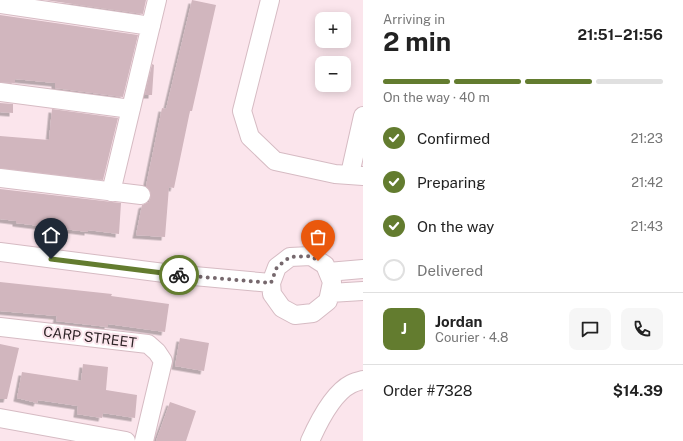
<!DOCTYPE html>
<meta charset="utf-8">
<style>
:root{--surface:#fff;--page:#f6f6f6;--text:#222;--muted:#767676;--line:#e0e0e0;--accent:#637c2f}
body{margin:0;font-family:"Public Sans",sans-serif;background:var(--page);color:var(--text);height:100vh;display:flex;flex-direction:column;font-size:15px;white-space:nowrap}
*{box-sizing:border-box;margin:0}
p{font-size:13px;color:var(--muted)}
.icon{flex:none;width:22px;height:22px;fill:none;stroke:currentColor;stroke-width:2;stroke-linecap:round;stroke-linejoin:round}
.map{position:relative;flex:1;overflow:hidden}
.sheet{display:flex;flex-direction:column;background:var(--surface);width:320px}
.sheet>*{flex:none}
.tools{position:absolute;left:315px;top:12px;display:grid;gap:8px}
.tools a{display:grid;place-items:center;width:36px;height:36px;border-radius:8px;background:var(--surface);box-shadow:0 2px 10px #0003;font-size:20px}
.pin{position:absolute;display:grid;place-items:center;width:34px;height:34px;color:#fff;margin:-41px -17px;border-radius:50% 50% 50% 0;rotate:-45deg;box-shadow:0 0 4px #0007}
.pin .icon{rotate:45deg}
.courier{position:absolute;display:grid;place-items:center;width:40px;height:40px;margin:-20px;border:3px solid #637c2f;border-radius:50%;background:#fff;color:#222;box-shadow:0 1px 5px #0007}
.summary em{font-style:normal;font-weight:700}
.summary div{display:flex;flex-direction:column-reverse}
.summary{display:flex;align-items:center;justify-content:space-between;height:68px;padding:0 20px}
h1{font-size:26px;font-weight:700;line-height:30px}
.bar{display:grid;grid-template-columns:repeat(4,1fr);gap:6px 4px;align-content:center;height:48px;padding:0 20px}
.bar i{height:5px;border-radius:3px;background:var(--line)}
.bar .current{background:var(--accent)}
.bar p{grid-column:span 4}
.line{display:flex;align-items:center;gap:10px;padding:0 20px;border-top:1px solid var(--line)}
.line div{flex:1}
.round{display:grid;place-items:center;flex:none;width:42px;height:42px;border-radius:8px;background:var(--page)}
ol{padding:0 20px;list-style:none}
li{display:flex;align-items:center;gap:12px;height:44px}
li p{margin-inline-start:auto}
li .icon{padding:4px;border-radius:50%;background:var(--accent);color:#fff;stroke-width:4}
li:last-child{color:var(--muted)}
li i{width:22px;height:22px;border:2px solid var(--line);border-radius:50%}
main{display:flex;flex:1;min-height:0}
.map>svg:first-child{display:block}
</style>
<main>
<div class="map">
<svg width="363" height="441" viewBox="0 0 363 441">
<defs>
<filter id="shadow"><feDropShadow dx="-3.5" dy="3.5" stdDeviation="0" flood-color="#0004"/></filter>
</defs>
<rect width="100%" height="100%" fill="#fbe5ec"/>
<path fill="#d1b6be" filter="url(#shadow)" d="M 45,0 L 146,0 L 143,14 Z
M 192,0 L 216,5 L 192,111 L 190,111 L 174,188 L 169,187 L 165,237 L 136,235 L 142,205 L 149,202 L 151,197 L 150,191 L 146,186 L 162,108 L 166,109 Z
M 0,15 L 138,35 L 123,97 L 55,88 L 55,83 L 15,79 L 15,83 L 0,82 Z
M 152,64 L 154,65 L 152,95 L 145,95 Z
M 0,103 L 13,104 L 13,113 L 0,112 Z
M 52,109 L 118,118 L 103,180 L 0,168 L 0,136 L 49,140 Z
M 0,189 L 121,203 L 119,234 L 88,230 L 88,232 L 16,223 L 16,221 L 0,219 Z
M 0,282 L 112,294 L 111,296 L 169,304 L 165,332 L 108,324 L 108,327 L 56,321 L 57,316 L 0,311 Z
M 180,338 L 209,343 L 204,371 L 175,366 Z
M 0,344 L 19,348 L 7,399 L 0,399 Z
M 83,364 L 108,367 L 106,390 L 137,395 L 135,418 L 103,413 L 102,418 L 77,414 L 78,406 L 38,400 L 37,403 L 17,398 L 22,372 L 81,381 Z
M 170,402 L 196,411 L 186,441 L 156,441 Z"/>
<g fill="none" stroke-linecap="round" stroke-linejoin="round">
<defs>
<path id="minor" d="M 270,0 L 242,111 L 250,137 L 275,161 L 335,174 L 363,176
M 0,4 L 151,26
M 0,92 L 131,109
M 350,174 L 363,116
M 0,178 L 141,195
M 111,192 L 157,0
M 0,252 L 172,274 L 271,283
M 311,256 L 325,265 L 332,282 L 328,301 L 313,313 L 295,315 L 282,308 L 272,294 L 271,283 L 277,267 L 290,257 Z
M 328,272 L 363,269
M 330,293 L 363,291
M 0,327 L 148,344 L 157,352 L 163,361 L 144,441
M 0,418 L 126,441
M 310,441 C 318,423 333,393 351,384 C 355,382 359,381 363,380"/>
</defs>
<use href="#minor" stroke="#d6bbc3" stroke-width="20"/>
<use href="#minor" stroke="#fff" stroke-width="18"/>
</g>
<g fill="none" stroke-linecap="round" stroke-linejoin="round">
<path stroke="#76686d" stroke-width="4" stroke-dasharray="0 7.2" d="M 179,275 L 271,283 L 277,267 L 290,257 L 311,256 L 318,261"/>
<path stroke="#637c2f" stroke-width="5" d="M 51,259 L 179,275"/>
</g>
<g text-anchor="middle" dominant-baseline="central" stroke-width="4" stroke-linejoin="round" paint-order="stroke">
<g font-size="14" fill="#2f2528" stroke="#fbe5ec">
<text transform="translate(90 337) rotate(7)">CARP STREET</text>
</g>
</g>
</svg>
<div class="tools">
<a>+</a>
<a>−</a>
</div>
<div class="pin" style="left:318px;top:261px;background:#ea580c"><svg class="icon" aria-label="bag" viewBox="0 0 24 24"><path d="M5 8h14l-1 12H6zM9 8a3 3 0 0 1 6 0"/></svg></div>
<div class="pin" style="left:51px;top:259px;background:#1f2937"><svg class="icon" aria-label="home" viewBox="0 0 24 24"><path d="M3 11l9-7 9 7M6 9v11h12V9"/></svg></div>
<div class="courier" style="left:179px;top:275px"><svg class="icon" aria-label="bike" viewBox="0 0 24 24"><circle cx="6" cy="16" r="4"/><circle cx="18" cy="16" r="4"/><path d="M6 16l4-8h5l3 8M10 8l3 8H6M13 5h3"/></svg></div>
</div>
<section class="sheet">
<div class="summary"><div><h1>2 min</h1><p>Arriving in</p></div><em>21:51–21:56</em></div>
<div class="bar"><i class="current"></i><i class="current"></i><i class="current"></i><i></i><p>On the way · 40 m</p></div>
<ol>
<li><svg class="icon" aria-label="check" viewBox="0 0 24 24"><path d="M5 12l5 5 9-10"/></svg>Confirmed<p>21:23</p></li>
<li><svg class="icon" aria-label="check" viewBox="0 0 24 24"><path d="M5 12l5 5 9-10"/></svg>Preparing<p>21:42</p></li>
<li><svg class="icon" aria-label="check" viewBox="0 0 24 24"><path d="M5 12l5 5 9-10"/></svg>On the way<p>21:43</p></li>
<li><i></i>Delivered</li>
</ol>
<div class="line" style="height:72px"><b class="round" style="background:var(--accent);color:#fff">J</b><div><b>Jordan</b><p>Courier · 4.8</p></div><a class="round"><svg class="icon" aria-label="chat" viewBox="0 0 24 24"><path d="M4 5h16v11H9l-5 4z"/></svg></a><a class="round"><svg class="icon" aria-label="phone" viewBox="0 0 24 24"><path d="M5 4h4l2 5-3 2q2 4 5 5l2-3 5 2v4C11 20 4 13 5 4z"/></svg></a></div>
<div class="line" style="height:52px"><div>Order #7328</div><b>$14.39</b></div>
</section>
</main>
